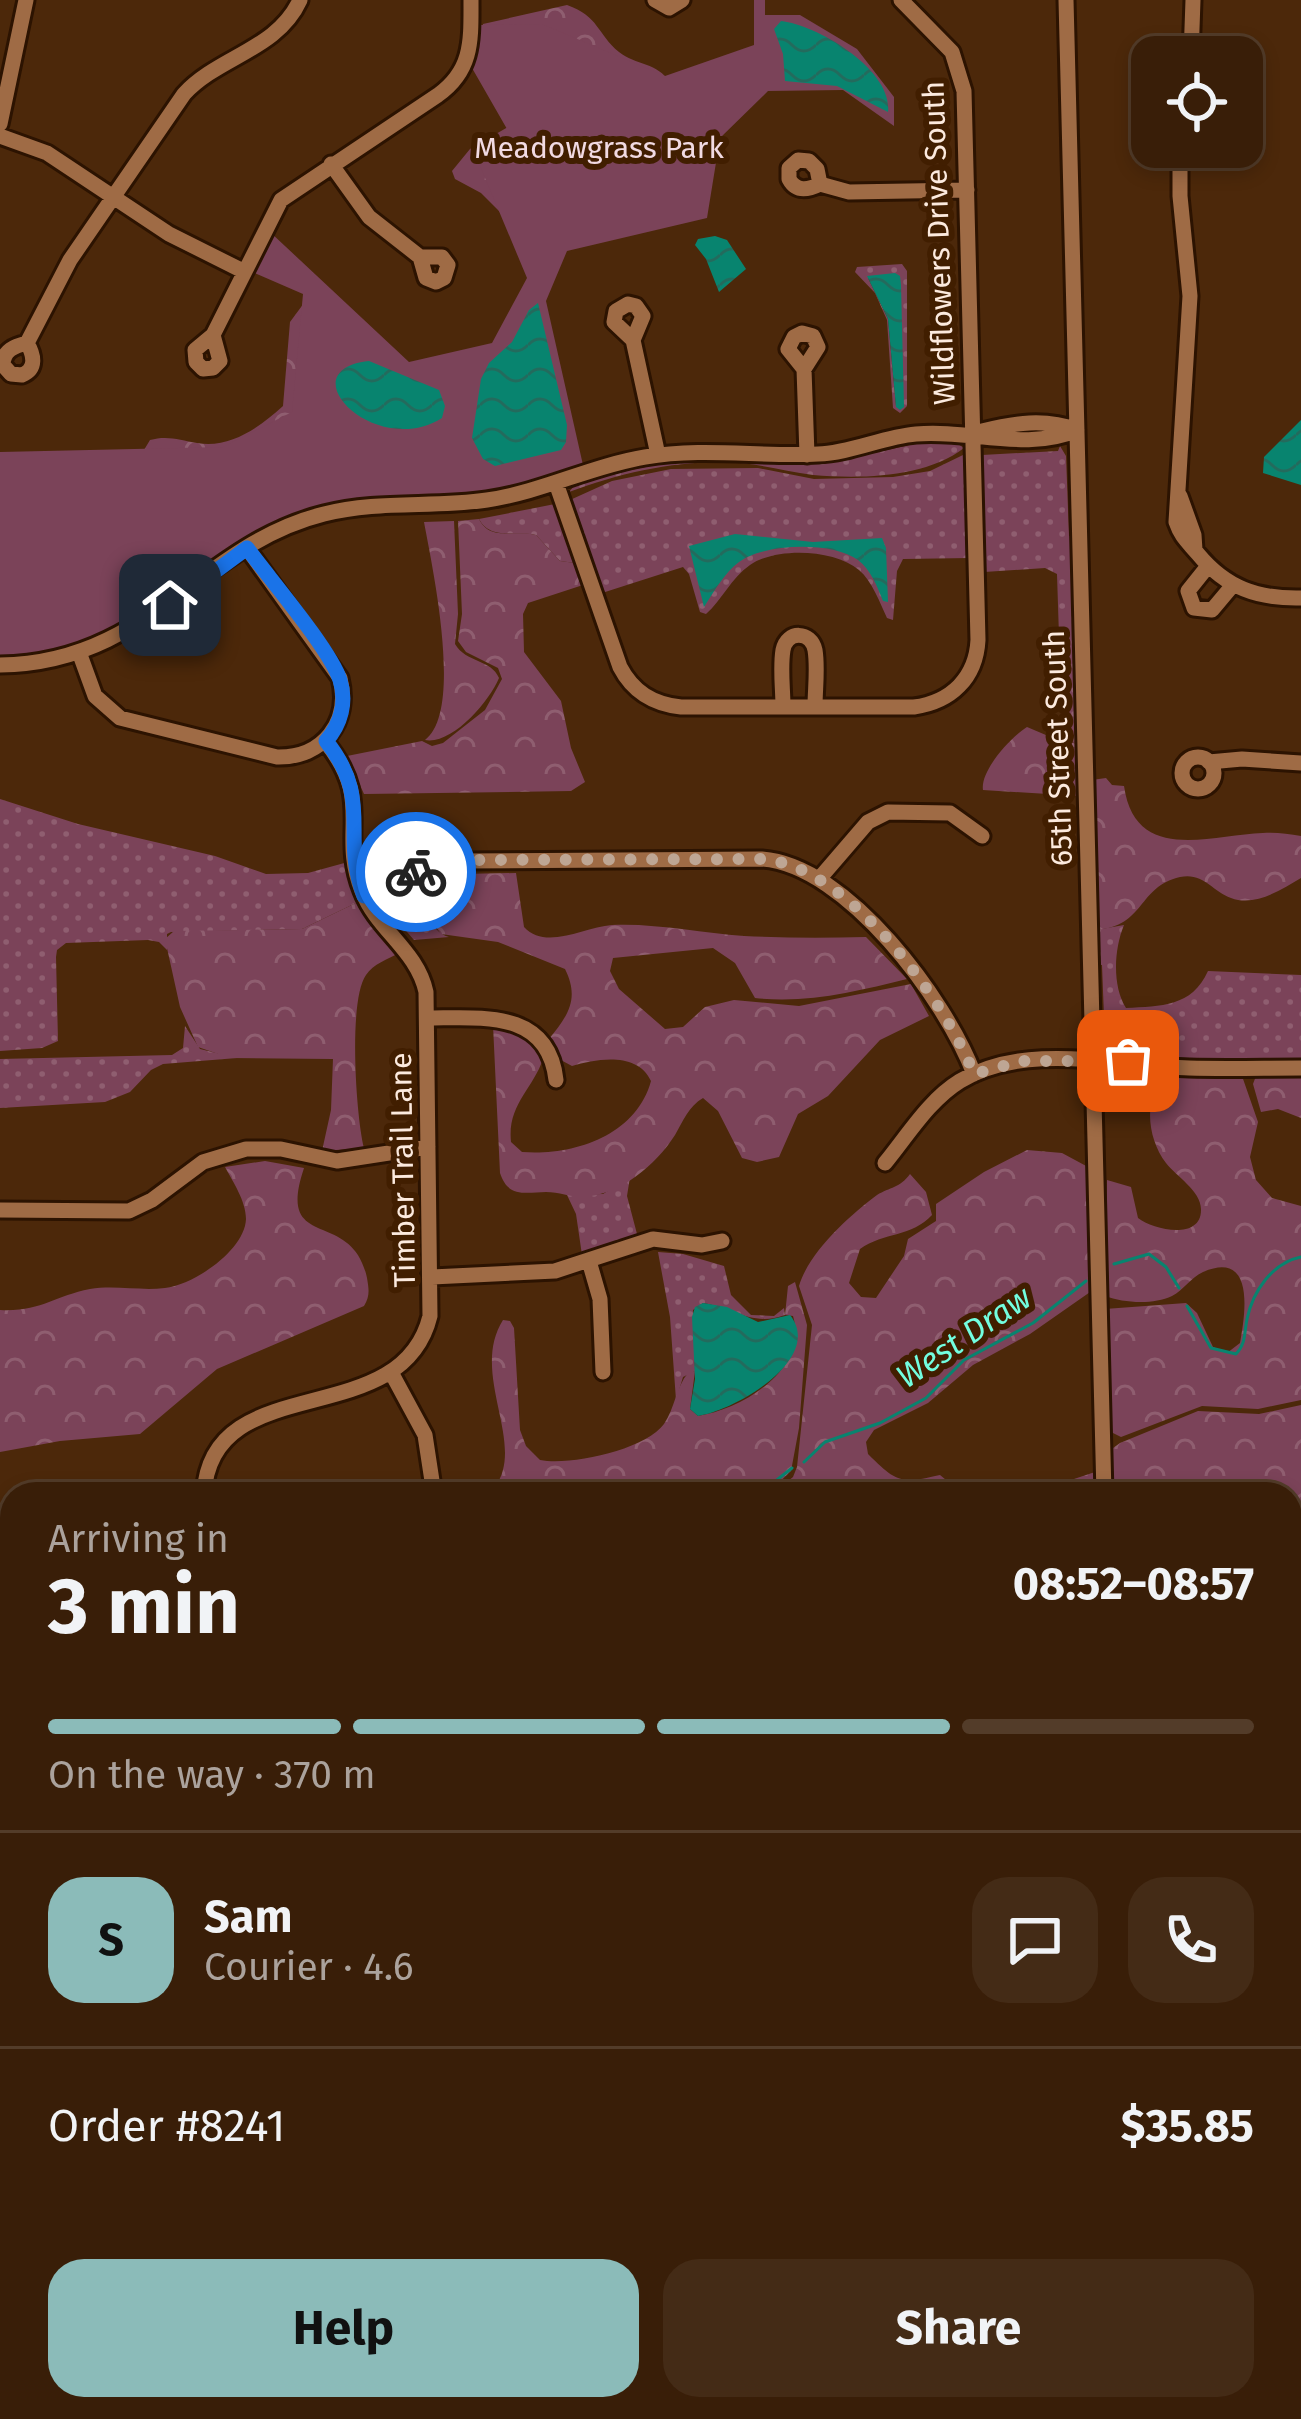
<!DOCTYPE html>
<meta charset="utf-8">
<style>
:root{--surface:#391e08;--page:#442b16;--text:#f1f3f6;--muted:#aba29c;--line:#533c29;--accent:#8bbbb9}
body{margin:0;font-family:"Fira Sans",sans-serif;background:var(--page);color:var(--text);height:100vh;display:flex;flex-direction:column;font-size:45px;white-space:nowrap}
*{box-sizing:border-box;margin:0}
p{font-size:39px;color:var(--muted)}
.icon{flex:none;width:66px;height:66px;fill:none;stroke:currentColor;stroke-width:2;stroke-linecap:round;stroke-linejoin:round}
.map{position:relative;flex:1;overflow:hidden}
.sheet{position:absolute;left:0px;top:1482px;width:1302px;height:939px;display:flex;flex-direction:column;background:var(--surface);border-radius:36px 36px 0 0;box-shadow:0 6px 18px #0003,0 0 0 3px var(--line)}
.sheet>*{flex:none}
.tools{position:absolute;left:1131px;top:36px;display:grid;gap:24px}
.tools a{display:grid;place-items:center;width:132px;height:132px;border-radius:24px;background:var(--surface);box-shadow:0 6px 18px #0003,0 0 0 3px var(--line);font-size:60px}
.pin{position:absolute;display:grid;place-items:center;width:102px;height:102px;color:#fff;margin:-51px;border-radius:24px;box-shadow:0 6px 18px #0006}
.courier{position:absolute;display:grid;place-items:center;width:120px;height:120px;margin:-60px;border:9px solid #1a73e8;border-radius:50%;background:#fff;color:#222;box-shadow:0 3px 15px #0007}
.headline em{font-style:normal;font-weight:700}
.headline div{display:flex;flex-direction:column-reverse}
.headline{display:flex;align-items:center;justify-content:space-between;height:204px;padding:0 48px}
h1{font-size:78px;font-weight:700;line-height:90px}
.bar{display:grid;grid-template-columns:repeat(4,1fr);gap:18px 12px;align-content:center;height:144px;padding:0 48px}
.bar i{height:15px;border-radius:9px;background:var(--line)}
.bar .active{background:var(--accent)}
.bar p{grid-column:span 4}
.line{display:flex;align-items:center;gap:30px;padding:0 48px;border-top:3px solid var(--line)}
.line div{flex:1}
.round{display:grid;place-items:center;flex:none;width:126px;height:126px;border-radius:36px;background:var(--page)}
.primary-button{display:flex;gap:24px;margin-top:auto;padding:24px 48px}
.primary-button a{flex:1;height:138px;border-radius:36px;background:var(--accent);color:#111;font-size:48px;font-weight:700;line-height:138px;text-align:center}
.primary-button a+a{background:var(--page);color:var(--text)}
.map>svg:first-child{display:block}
</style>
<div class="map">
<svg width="1301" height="2419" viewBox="0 0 1301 2419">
<defs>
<pattern id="grass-dots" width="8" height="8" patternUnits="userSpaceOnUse" patternTransform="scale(3)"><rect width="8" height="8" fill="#7b4359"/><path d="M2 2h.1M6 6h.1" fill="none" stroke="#8f5e70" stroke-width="1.8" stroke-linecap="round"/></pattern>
<pattern id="forest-crowns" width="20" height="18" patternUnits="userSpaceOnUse" patternTransform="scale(3)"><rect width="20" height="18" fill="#7b4359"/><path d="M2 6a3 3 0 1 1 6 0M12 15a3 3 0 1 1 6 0" fill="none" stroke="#8f5e70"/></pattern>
<pattern id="water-waves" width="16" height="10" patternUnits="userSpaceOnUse" patternTransform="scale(3)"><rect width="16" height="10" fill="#08846f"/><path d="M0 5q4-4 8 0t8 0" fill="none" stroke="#236b5d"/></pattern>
</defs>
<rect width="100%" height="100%" fill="#4c280a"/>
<path fill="url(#grass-dots)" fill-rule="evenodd" d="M 902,264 L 907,271 L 907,406 L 900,413 L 893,408 L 887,320 L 875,293 L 855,272 L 857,267 ZM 868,278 L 901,285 L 896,406 L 888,319 Z
M 919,443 L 958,444 L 964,448 C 925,478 861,479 813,475 C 782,471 754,462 722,462 C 667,462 618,474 569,492 L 574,486 L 607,475 L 674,461 L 828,463 Z
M 1060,446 L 1066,456 L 1069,536 L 1074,537 L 1079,744 L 1050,737 L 1058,737 L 1062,729 L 1057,574 L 1045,568 L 984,572 L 982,455 L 1058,451 Z
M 963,455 L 966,455 L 969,558 L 903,559 L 897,571 L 893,620 L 887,618 C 880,603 872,581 859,570 C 834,549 776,547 750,565 C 731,578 722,600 706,614 L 700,612 L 689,574 L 683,567 L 602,593 L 570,500 L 612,481 L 671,469 L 758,468 L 814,479 L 893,477 L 930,471 Z
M 555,504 L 575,563 L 560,561 L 536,535 C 515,530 491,541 479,519 Z
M 0,799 L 78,824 L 215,856 L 266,874 L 308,873 L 348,862 L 358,902 L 302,929 L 171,932 L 167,934 L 167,950 L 159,942 L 148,940 L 66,943 L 57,950 L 56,957 L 58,1041 L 42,1048 L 0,1051 Z
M 419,885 C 424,904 428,931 449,937 L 414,940 L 381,902 Z
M 1124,925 C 1114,949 1112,986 1126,1008 C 1161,1006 1192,1007 1208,971 L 1301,975 L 1301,1059 L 1182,1060 L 1111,1050 L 1105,1042 L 1102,965 L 1097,965 L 1096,930 Z
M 185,1026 L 200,1049 L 237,1058 L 163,1064 L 151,1070 L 130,1092 L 105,1102 L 0,1108 L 0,1059 L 172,1055 L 183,1048 Z
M 630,1177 L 627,1196 L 637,1234 L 582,1255 L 576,1214 L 567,1195 L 603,1194 Z
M 658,1252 L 683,1254 L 724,1266 L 731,1295 L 751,1315 L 774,1316 L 784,1308 L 785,1315 C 753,1327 734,1308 703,1303 L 693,1310 L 695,1371 L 683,1377 L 676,1400 L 670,1317 Z
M 1298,1900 L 1301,2159 L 1290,2161 L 1290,1912 Z"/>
<path fill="url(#forest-crowns)" d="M 567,5 C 599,16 597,34 619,52 C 635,65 659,63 669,82 L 482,51 L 483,24 Z
M 508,127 L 509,221 L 481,193 L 455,179 L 452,171 L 470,149 Z
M 307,299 L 295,435 L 144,461 L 144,450 L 150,440 C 167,435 180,440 197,443 C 230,449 260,427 283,406 L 290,322 Z
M 479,519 C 490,542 515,529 536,535 L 560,561 L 575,563 L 583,585 L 528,603 L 523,614 L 524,652 L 561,701 L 571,748 L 585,782 L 571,791 L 364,794 L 347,756 L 422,741 L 432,746 L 443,743 L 485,710 L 502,679 L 498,668 L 466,652 L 458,641 L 462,614 L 458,521 Z
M 454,521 L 458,614 L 455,644 C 466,663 491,659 499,678 C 489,702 452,745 425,740 C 464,711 432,566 424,522 Z
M 1027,727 L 1060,741 L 1079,744 L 1080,796 L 983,790 C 980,771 1010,738 1027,727 Z
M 1106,778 L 1112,785 L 1124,786 C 1135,864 1210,835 1263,833 C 1276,832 1288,834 1301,836 L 1301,878 C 1281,890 1255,907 1231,898 C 1212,891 1203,872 1180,877 C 1137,887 1146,926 1096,930 L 1092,780 Z
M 516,873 L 524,927 C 546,951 584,927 612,925 C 656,923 700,933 744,936 C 784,938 825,938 866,937 L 907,979 C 858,991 807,1004 755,998 L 735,963 L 713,948 L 613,958 L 610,971 L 619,989 L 665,1029 L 683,1027 L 705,1007 L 734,1000 L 799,1006 L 911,984 L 929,1016 L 880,1040 L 828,1096 L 798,1114 L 779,1157 L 757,1162 L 742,1158 L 718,1111 L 703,1098 C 689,1106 683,1121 675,1135 C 656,1165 620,1195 583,1197 C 570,1197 559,1192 546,1192 C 523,1193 508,1197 500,1173 L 493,1025 L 522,1035 L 543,1059 C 533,1089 507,1105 511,1142 L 522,1152 C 573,1156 636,1136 651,1081 C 638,1052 598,1058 572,1066 L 559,1059 L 548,1040 C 568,1016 580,999 565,969 L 498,942 L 441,934 L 430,919 L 419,885 L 459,874 Z
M 358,902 L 376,930 L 399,953 C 388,959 373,964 366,975 C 348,1000 356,1117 364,1148 L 322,1151 L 331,1110 L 333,1059 L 230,1058 L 198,1047 L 180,1007 L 165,939 L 174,931 L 302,929 Z
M 1165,1074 L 1242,1076 L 1258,1122 L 1250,1157 L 1256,1180 L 1272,1198 L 1301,1206 L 1301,1400 L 1258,1409 L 1202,1406 L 1121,1437 L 1109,1431 L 1105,1309 L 1186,1303 L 1197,1313 L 1213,1347 L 1227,1353 L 1240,1343 C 1245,1316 1256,1249 1203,1272 C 1190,1278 1184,1290 1172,1296 C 1153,1305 1124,1303 1105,1296 L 1107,1180 L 1131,1187 L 1138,1218 C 1153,1230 1202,1241 1201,1209 C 1201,1191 1176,1176 1166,1163 C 1147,1138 1143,1098 1165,1074 Z
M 1256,1076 L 1301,1076 L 1301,1118 L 1278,1109 L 1261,1112 L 1253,1084 Z
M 1027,1150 L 1062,1153 L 1088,1167 L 1093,1290 L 1030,1334 L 973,1365 L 928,1403 L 874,1430 L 866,1442 L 868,1454 C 897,1483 901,1484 940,1475 L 963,1494 L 772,1494 L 793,1477 L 797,1467 L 812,1325 L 799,1286 C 809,1252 849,1216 877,1195 C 890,1187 900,1188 910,1174 L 926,1192 L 932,1215 C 912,1237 884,1232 860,1249 L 849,1283 L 861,1297 L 876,1298 L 904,1256 L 908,1239 L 936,1221 L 936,1204 L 984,1172 Z
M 265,1161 L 304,1168 C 275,1254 352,1206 367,1278 C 369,1290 370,1296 364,1306 L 217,1369 L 140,1434 L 60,1441 L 0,1452 L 0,1310 C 41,1312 54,1296 90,1289 C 115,1285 140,1291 165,1288 C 194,1285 245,1250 246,1219 C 246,1201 233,1182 225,1167 Z
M 795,1282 L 807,1325 L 799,1428 L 791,1471 L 767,1494 L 464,1494 L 495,1487 C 527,1443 469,1374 503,1320 L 510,1321 L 514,1328 L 520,1430 L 526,1446 L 540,1460 C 570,1466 645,1450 664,1424 C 675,1408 676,1387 688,1373 L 695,1371 L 690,1409 L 698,1416 C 743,1409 809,1369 793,1316 L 785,1315 L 788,1286 Z
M 1301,1405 L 1301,1892 L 1290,1912 L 1290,1494 L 1110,1494 L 1109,1451 L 1120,1443 L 1198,1411 L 1259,1414 Z
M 1098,1471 L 1099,1494 L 975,1494 L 1002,1489 L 1041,1490 Z
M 12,2108 C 12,2131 5,2203 12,2216 L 12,2364 L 0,2371 L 0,2111 Z"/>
<path fill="#7b4359" d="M 754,0 L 765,0 L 765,15 L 800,15 L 857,49 L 894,97 L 894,126 L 843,90 L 768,91 L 720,138 L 707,218 L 567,251 L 546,301 L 583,465 C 548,477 512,488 476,492 C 415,499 352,492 293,514 C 190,555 121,661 0,655 L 0,452 L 223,447 L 292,412 L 303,294 L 252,272 L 270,232 L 409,362 L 492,343 L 527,278 L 473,149 L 507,129 L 472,68 L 479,25 L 542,24 L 665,76 L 754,45 Z
M 0,1669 L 12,1669 L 12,1905 L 0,1905 Z"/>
<path fill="url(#water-waves)" d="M 781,21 C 818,25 893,70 888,112 L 837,86 L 785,81 L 783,54 L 774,29 Z
M 715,236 L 727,240 L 746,269 L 719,292 L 706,259 L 695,245 L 698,239 Z
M 895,273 L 900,276 L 901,285 L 904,407 L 900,410 L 896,407 L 888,319 L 867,276 Z
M 538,303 L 567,425 L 566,442 L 561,450 L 495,466 L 483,459 L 472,438 L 481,379 L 489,363 L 512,342 L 529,310 Z
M 369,361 L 439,390 L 445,406 L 442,418 C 376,460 286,370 369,361 Z
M 1301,420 L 1301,485 L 1263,473 L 1264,457 Z
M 735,534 L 813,542 L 882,538 L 886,548 L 888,602 L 883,601 C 877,586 871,570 858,560 C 833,541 764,543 739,562 C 725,572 713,593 704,607 L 689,546 Z
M 703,1303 L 727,1307 L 758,1322 L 790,1315 C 825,1359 734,1411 698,1416 L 690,1409 L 695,1379 L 692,1317 L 695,1307 Z
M 0,1719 L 12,1722 L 12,1840 L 0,1834 Z"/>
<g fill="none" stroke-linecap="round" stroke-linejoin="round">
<path stroke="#08846f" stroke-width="3" d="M 1114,1264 L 1149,1254 L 1166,1267 L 1179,1288
M 1187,1306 L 1211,1348 L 1236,1354 C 1246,1344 1244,1333 1247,1319 C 1253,1291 1272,1263 1301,1257
M 804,1462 L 825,1442 L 880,1423 L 926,1398 L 964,1360 L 1033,1323 L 1086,1281
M 759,1494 L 792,1468"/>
<defs>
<path id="minor" d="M 655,0 L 669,8 L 682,0
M 1066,0 L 1104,1494
M 1191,57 L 1193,0
M 0,124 L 26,0
M 0,136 L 47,153 L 169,234 L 243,271
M 1180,147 L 1180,196 L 1190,296 L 1176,522 C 1181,537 1188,542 1198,554 C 1226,588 1258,599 1301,598
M 331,164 L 369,217 L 420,257 L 426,278 L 436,282 L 444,278 L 448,265 L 442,257 L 420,257
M 820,184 C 808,190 796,192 789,179 L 789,168 L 798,160 L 809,161 L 817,169 L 820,184 L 849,192 L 967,190
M 213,335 L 220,361 L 213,368 L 203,369 L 196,362 L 195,350 L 213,335 L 281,200 L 438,95 C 473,70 471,40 471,0
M 633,340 L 614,322 L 616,311 L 628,304 L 636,306 L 643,316 L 633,340 L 658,455
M 27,343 C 34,355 37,369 22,375 L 11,374 L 3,365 C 3,350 15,346 27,343 L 70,260 L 184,94 C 219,56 277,50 300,0
M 804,369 L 788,349 L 794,337 L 802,333 L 813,336 L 818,347 L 804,369 L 807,455
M 982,431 C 1014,423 1045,418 1077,430
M 556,483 L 620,667 C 633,692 653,704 681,707 L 914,707 C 951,702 976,678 978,640 L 964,91 L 952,52 L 901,0
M 1180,496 L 1194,535 L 1195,550
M 1208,566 L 1188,591 L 1194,608 L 1212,610 L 1233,585
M 79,652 L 95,696 L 120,718 L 277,757 C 323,758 351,722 340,678 L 247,548
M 0,665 C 149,663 199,545 324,514 C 378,500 433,508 487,500 C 542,492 591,466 645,457 C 704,447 759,457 818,454 C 851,453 882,437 916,434 C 970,429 1026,452 1077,430
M 783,707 C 783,689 780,668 783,650 C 787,630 811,631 815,650 C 818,668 815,689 815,707
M1182 773a16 16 0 1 1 32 0a16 16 0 1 1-32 0Z
M 1209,762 L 1242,759 L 1301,763
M 819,879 L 868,822 L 888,812 L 950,813 L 982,836
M 364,896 L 419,871 L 460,861 L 762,859 C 847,865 946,1000 974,1074
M 427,1018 C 481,1018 548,1009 556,1080
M 885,1163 C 908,1135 929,1100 960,1081 C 1026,1041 1117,1066 1189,1068 C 1226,1069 1264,1068 1301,1068
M 0,1210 L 129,1211 L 152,1200 L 203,1162 L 246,1149 L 281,1149 L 337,1161 L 428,1147
M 589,1261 L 600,1299 L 603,1372
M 432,1277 L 555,1271 L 653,1239 L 702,1245 L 722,1241
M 392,1374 L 425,1435 L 434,1494
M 204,1494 C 211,1366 401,1435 430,1316 L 426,992 C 417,950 377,930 362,891 C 338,831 375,802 325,741
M 0,1646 L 12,1647
M 0,1664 L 12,1664
M 0,1989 L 12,1989
M 1290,2233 L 1301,2233
M 339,2409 L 348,2419
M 610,2409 L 610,2419
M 1128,2409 L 1128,2419
M 78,2419 L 92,2419
M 312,2419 L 319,2409
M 368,2419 L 391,2409
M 910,2419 L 915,2409
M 1273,2419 L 1301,2416"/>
</defs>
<use href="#minor" stroke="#2c1301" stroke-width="21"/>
<use href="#minor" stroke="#9f6b45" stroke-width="15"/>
</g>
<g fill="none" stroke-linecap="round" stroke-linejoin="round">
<path stroke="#bea694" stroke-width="12" stroke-dasharray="0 21.6" d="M 416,872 L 464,860 L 762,859 C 849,866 944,999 974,1074 L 1022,1061 L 1128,1061"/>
<path stroke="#1a73e8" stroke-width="15" d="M 170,605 L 247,548 C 269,578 330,649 340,680 C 347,702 341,724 326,741 C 374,801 340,834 364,896 L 416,872"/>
</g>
<g text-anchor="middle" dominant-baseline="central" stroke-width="12" stroke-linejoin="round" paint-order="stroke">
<g font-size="30" fill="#f1dae2" stroke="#411e00">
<text x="599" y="148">Meadowgrass Park</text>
</g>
<g font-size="30" fill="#fceade" stroke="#411e00">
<text transform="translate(939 243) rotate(-92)">Wildflowers Drive South</text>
<text transform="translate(1058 748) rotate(-92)">65th Street South</text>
<text transform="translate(403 1170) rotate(-91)">Timber Trail Lane</text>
</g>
<g font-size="33" font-style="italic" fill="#72fedf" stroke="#411e00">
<text transform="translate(964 1337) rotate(-34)">West Draw</text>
</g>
</g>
</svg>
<div class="tools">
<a><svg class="icon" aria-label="locate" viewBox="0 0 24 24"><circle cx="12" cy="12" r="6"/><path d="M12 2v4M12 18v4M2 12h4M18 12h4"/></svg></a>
</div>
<div class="pin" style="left:1128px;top:1061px;background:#ea580c"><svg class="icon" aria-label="bag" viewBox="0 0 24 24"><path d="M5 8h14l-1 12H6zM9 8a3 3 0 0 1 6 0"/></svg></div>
<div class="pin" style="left:170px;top:605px;background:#1f2937"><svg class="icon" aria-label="home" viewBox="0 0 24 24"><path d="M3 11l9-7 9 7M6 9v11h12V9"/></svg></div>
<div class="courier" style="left:416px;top:872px"><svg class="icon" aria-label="bike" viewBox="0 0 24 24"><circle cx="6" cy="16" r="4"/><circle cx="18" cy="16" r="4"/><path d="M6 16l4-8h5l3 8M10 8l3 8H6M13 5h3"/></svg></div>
<section class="sheet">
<div class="headline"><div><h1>3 min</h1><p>Arriving in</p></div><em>08:52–08:57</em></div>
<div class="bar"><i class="active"></i><i class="active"></i><i class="active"></i><i></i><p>On the way · 370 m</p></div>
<div class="line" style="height:216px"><b class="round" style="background:var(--accent);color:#111">S</b><div><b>Sam</b><p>Courier · 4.6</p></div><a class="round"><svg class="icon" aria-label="chat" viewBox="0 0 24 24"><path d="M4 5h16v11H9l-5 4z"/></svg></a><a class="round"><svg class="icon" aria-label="phone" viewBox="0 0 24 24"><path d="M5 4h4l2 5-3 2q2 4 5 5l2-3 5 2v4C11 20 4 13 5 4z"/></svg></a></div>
<div class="line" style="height:156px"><div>Order #8241</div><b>$35.85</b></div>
<div class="primary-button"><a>Help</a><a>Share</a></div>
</section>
</div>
